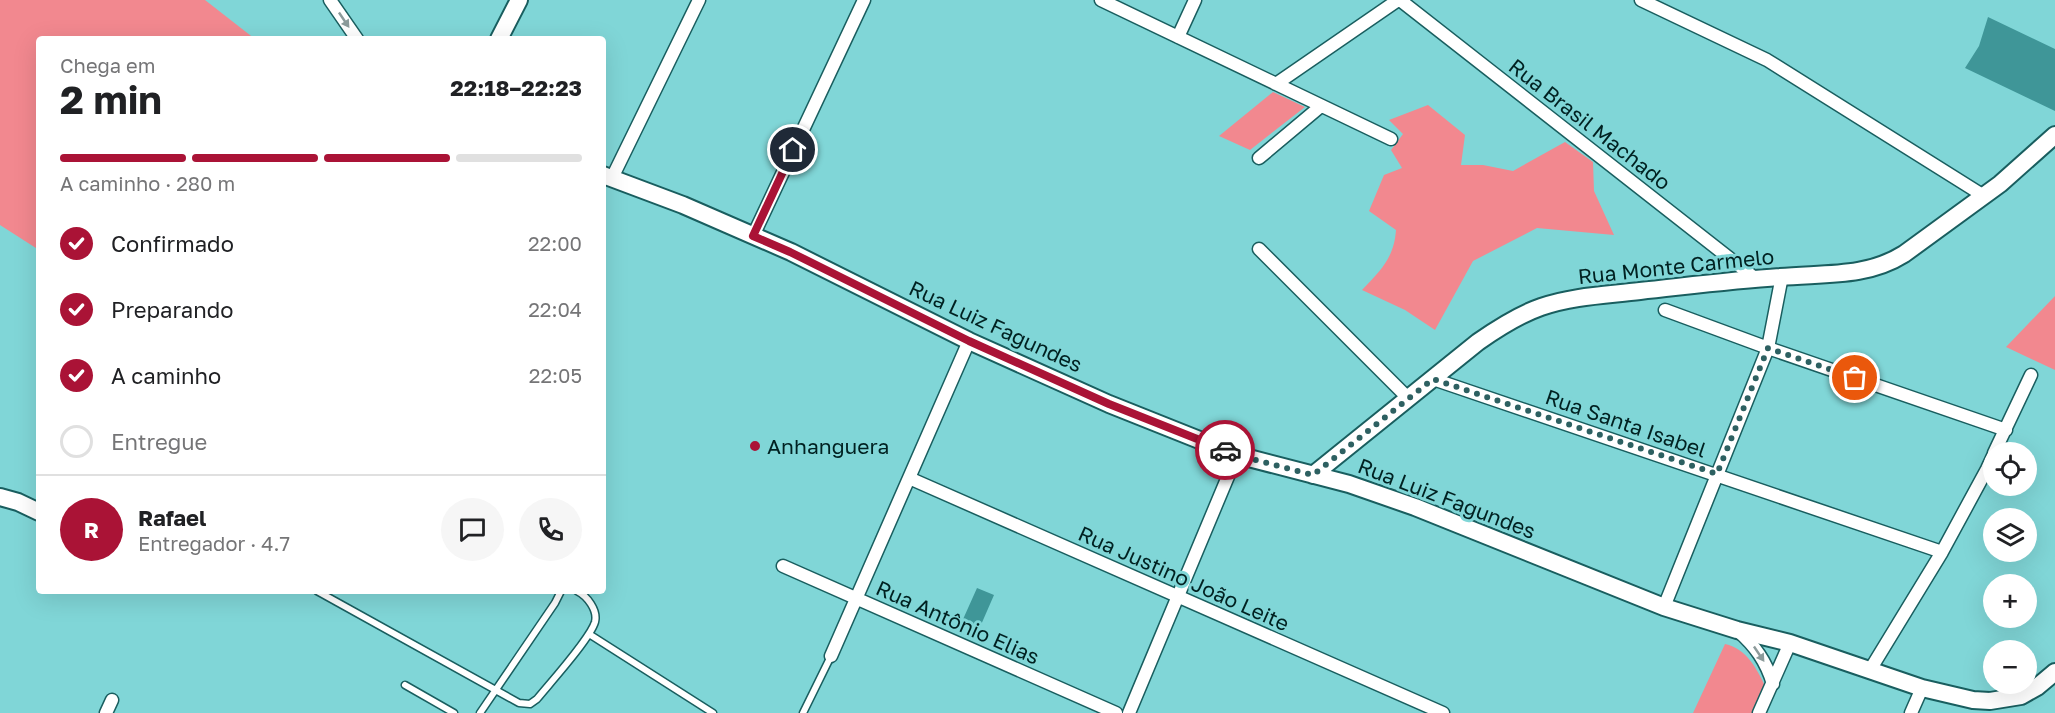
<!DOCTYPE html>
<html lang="pt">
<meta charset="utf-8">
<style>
:root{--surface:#fff;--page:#f6f6f6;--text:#202124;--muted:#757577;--line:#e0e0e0;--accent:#aa1336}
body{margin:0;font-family:"Golos Text",sans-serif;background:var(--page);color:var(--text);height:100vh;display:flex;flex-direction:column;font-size:22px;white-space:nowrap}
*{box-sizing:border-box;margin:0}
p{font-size:20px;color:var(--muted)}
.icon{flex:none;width:33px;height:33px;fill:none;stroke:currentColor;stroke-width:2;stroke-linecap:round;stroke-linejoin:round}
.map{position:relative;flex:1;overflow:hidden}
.sheet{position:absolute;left:36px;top:36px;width:570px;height:558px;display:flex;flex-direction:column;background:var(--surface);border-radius:6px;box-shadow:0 6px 24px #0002}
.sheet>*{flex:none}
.buttons{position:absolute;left:1983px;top:442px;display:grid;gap:12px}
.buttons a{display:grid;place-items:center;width:54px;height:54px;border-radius:50%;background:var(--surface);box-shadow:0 6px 24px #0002;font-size:30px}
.pin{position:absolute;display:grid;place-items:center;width:51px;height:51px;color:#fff;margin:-26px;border:3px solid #fff;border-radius:50%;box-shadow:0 2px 6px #0007}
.courier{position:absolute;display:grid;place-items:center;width:60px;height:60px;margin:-30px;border:4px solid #aa1336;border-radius:50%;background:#fff;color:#222;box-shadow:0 2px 8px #0007}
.summary em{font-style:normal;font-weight:700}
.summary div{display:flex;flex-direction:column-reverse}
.summary{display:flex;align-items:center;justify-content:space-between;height:102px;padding:0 24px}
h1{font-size:39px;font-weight:700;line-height:45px}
.bar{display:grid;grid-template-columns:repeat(4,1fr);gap:9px 6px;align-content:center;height:72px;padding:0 24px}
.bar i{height:8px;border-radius:4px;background:var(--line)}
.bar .on{background:var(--accent)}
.bar p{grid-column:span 4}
.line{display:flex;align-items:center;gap:15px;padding:0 24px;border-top:2px solid var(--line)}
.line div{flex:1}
.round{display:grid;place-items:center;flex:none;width:63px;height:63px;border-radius:32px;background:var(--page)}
ol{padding:0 24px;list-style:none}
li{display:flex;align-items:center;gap:18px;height:66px}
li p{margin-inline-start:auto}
li .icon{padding:6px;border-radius:50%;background:var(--accent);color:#fff;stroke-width:4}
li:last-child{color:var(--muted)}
li i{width:33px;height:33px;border:3px solid var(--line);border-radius:50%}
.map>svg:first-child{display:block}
</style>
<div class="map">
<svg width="2055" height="713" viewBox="0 0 2055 713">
<rect width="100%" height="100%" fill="#80d6d7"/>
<path fill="#f2888f" d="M 0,0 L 205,0 L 255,39 L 39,39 L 39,250 L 0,225 Z
M 1273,92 L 1305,107 L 1250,150 L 1219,136 Z
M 1428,105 L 1465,135 L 1461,165 L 1483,165 L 1513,171 L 1565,142 L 1593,162 L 1594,191 L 1614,235 L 1537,228 L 1473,261 L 1435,330 L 1405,310 L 1362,290 C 1381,270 1394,258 1396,230 L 1369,211 L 1384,175 L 1402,168 L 1391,150 L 1403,134 L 1389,120 Z
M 2055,296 L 2055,370 L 2006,347 Z
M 1725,644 C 1747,649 1757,669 1766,688 L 1754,713 L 1693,713 Z"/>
<path fill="#3f9698" d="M 1988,17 L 2055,49 L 2055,111 L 1965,68 L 1979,46 Z
M 977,588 L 994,595 L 977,634 L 960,626 Z"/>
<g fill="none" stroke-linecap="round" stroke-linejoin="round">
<defs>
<path id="lane" d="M 317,591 L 519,703 L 530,704 L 537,699 C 550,683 590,639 595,622 C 598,610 587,596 577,591
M 589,634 L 713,713
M 405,685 L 454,713
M 480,713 L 555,603 L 561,591
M 803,713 L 831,656"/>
<path id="street" d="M 330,0 L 357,39
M 1101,0 L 1391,139
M 1400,0 L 1756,279
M 1641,0 L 1767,60 L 1984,196
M 1178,37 L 1195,0
M 1276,84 L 1398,0
M 1259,158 L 1321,106
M 612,178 L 699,0
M 753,236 L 864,0
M 1259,249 L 1408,398
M 1665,310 L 1768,348 L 2006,430
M 1433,379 L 1942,552
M 1994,453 L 2031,375
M 909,478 L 1443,713
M 783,566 L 1116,713
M 1664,607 L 1768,348 L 1782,276
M 1738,631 C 1755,646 1766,661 1773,684
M 831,656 L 969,341
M 1870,670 L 1942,552 L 1987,469 L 1994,454
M 106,713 L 112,700
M 1129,713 L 1237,455
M 1759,713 L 1790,643
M 1911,713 L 1922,688"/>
<path id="secondary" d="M 499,39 L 519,0
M 603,175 L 683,205 L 791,252 L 969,341 L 1109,404 L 1237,455 L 1349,484 L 1415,507 L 1664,607 L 1737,630 L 1790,643 L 1922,688 L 1973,700 L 1990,701 L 2021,696 L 2037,687 L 2055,672
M 1313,475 L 1478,342 C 1498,328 1518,315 1541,307 C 1572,296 1607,295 1640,291 C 1687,286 1733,280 1780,277 C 1823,273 1866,278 1904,254 L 2000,184 L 2055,135
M 0,497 L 18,502 L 39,512"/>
</defs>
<use href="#lane" stroke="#195e5f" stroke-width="9"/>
<use href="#street" stroke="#195e5f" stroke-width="15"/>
<use href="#secondary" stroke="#195e5f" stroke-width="20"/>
<use href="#lane" stroke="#fff" stroke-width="6"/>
<use href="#street" stroke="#fff" stroke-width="12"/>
<use href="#secondary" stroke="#fff" stroke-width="16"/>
</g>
<defs><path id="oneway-solid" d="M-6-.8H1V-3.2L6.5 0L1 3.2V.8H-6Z" transform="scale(1.5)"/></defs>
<g fill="#8c9b9b">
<use href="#oneway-solid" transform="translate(344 20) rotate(56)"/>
<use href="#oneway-solid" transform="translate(1759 654) rotate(56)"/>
</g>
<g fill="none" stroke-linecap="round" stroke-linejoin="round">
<path stroke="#2d6061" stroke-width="6" stroke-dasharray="0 10.8" d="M 1225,450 L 1237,455 L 1313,475 L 1433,379 L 1717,474 L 1768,348 L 1855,378"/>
<path stroke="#aa1336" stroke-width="8" d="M 793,150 L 753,236 L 790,252 L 969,341 L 1109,404 L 1225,450"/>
</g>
<circle fill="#aa1336" stroke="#80d6d7" stroke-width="2" cx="755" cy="446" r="6"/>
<g text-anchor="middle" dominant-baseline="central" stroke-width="6" stroke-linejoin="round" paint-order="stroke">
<g font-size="21" fill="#002121" stroke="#80d6d7">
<text transform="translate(1590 124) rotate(38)">Rua Brasil Machado</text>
<text transform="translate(1676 266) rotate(-6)">Rua Monte Carmelo</text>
<text transform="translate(996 326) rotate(25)">Rua Luiz Fagundes</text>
<text transform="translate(1626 423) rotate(19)">Rua Santa Isabel</text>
<text transform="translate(1447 498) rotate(21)">Rua Luiz Fagundes</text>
<text transform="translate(1184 578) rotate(24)">Rua Justino João Leite</text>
<text transform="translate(958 622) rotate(24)">Rua Antônio Elias</text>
</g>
<g font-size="21" fill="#002121" stroke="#80d6d7" text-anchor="start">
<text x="767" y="446">Anhanguera</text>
</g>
</g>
</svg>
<div class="buttons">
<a><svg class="icon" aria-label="locate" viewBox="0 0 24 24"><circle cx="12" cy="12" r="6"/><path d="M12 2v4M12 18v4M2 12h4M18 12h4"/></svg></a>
<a><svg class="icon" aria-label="layers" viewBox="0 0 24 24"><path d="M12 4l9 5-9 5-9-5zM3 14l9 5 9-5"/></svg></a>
<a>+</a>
<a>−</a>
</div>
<div class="pin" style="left:1855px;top:378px;background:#ea580c"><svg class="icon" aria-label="bag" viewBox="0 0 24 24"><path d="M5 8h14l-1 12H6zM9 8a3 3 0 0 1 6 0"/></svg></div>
<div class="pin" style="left:793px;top:150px;background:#1f2937"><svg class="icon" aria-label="home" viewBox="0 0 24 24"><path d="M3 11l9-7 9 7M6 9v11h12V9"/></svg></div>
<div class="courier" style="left:1225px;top:450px"><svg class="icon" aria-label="car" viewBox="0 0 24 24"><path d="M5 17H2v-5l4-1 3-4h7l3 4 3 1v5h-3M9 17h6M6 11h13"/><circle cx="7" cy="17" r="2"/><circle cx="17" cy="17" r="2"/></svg></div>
<section class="sheet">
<div class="summary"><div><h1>2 min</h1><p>Chega em</p></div><em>22:18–22:23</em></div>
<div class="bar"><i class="on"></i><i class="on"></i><i class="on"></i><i></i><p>A caminho · 280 m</p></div>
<ol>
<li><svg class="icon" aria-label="check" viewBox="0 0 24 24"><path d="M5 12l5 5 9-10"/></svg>Confirmado<p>22:00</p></li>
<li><svg class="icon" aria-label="check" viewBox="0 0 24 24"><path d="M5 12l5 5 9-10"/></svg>Preparando<p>22:04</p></li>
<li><svg class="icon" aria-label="check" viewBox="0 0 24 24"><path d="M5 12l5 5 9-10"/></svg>A caminho<p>22:05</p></li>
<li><i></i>Entregue</li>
</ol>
<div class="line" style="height:108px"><b class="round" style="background:var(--accent);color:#fff">R</b><div><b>Rafael</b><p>Entregador · 4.7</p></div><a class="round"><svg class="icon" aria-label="chat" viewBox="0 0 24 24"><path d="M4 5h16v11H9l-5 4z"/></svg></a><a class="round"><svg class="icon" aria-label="phone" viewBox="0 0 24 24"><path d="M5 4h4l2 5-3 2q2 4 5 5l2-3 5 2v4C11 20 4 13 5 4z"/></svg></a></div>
</section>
</div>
